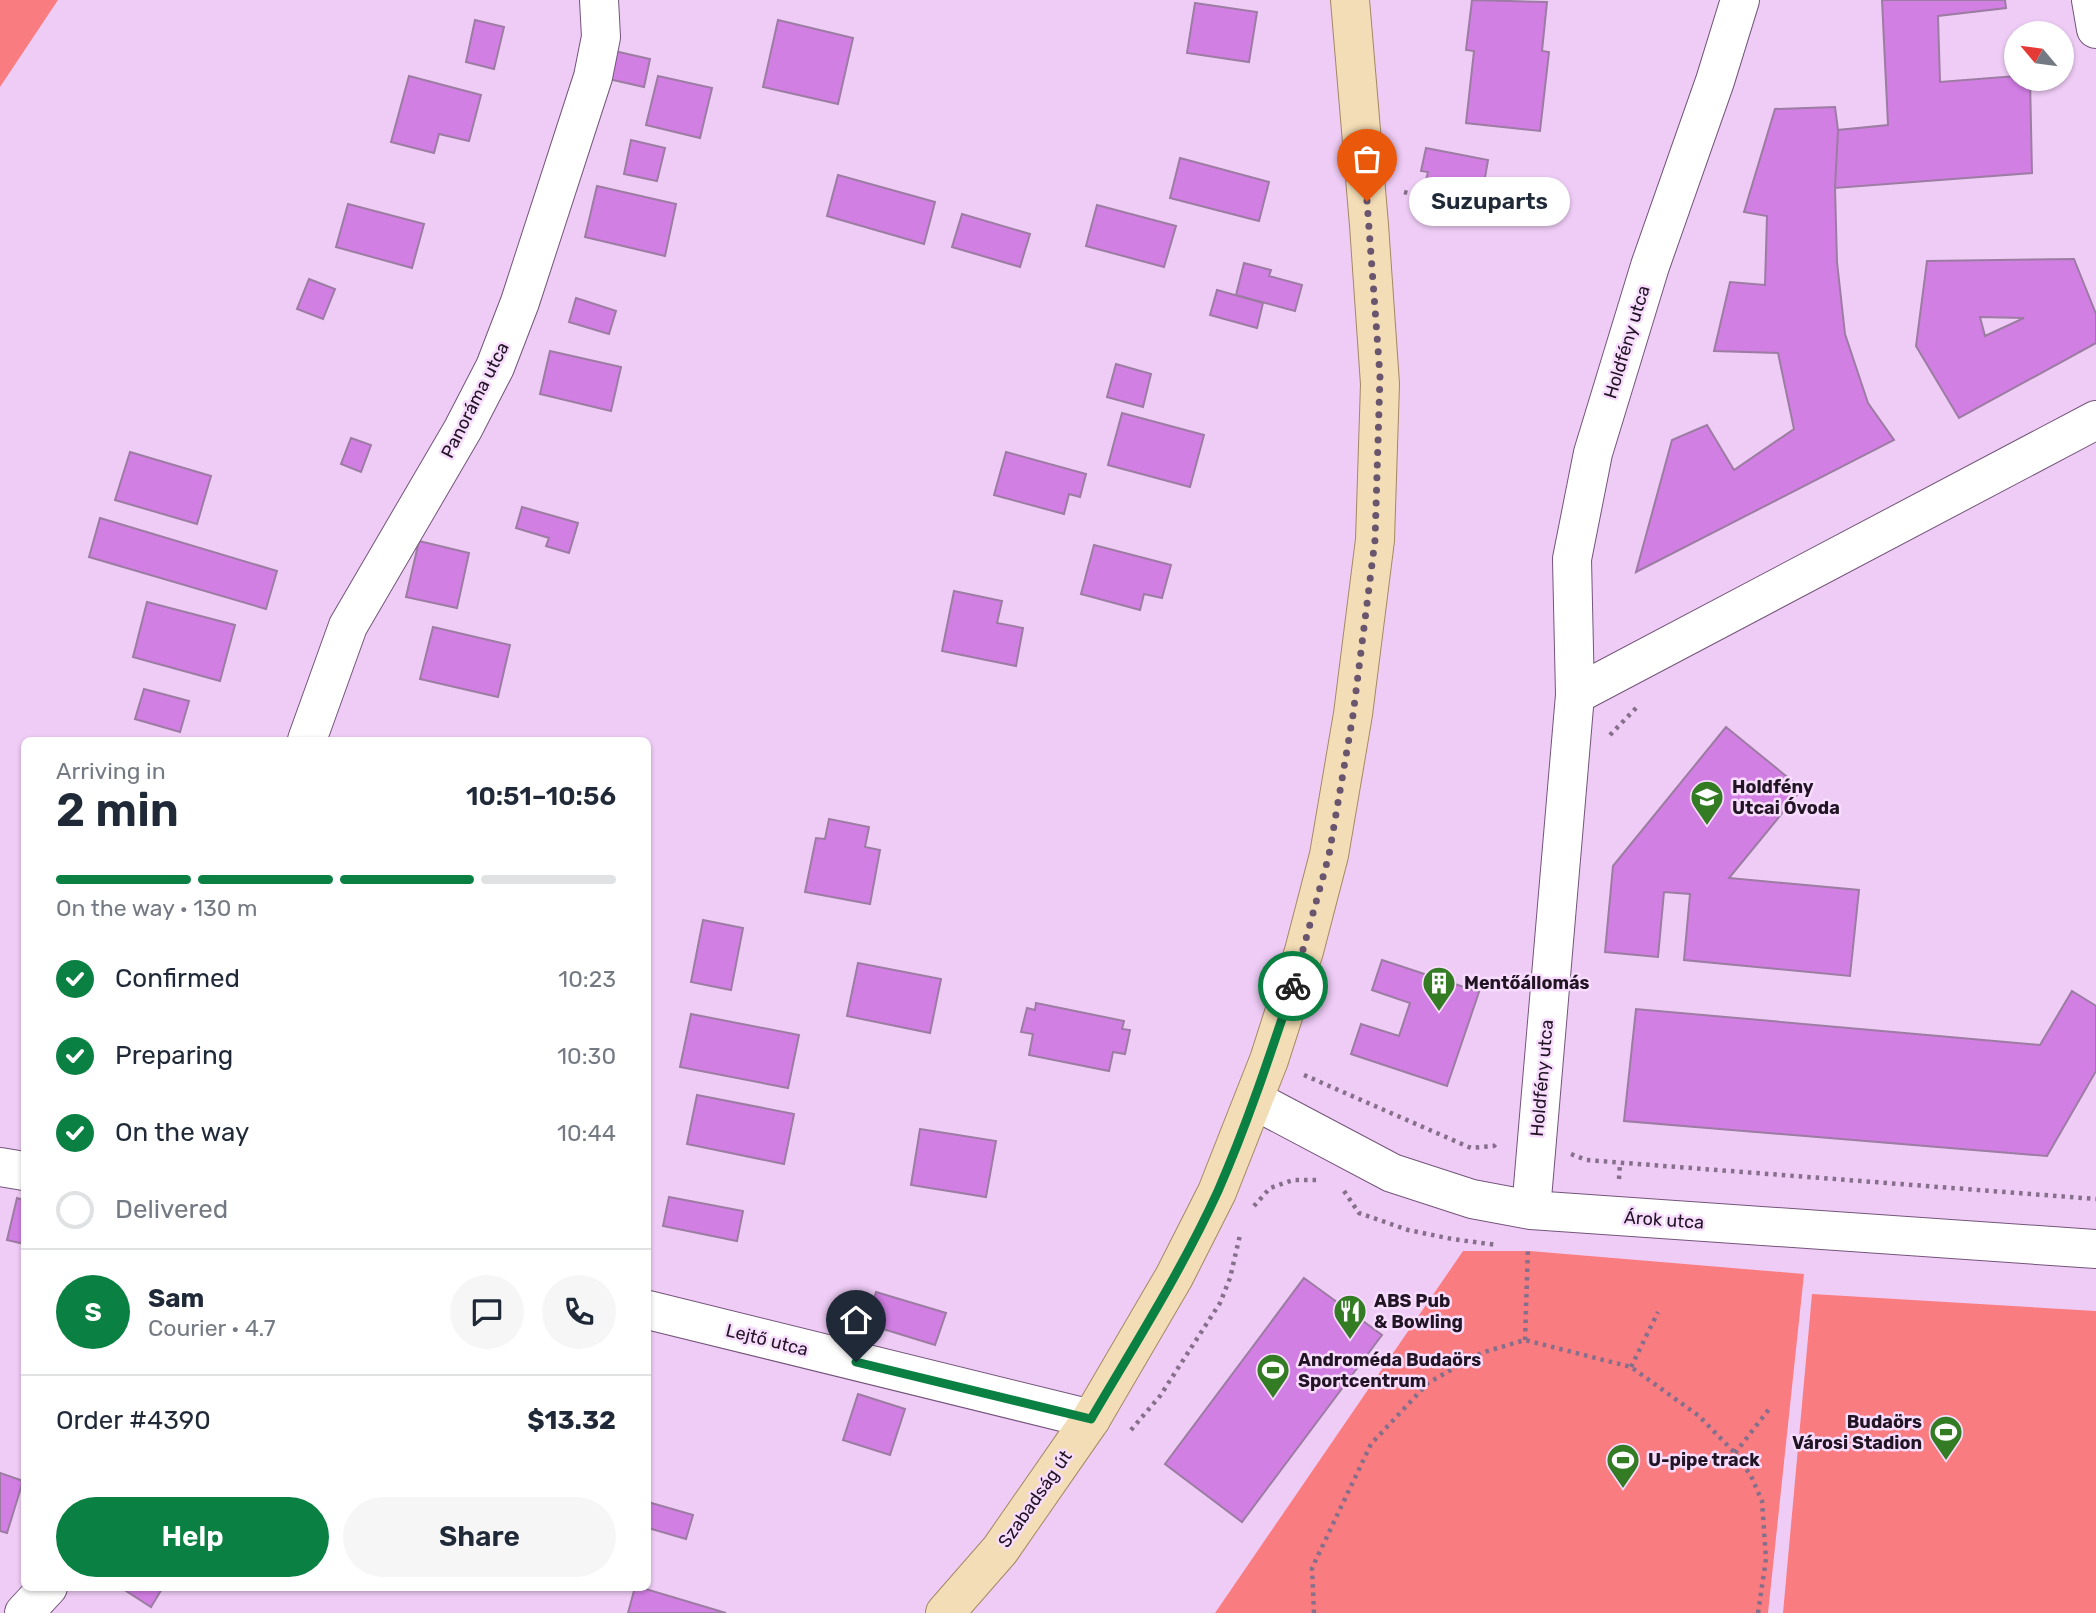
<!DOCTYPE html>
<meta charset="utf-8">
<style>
:root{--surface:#fff;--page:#f6f6f7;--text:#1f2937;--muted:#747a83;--line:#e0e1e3;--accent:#0b8043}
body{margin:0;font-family:Rubik,sans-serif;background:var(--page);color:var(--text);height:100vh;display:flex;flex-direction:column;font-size:26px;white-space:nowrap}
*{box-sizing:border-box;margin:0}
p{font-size:23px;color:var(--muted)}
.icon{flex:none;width:38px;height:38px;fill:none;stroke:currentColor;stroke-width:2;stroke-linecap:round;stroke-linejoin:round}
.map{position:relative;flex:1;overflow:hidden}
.sheet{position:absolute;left:21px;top:737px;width:630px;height:854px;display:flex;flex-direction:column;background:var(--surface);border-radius:10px;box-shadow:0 2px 5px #0004}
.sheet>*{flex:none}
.needle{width:46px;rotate:299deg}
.tools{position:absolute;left:2004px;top:21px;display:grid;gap:14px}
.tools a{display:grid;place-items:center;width:70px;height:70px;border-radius:50%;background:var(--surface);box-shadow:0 2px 5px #0004;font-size:35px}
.pin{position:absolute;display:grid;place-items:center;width:60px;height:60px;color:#fff;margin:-72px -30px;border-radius:50% 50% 50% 0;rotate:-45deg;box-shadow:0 0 7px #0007}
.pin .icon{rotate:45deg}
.courier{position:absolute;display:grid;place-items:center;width:70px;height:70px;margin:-35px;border:5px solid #0b8043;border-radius:50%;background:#fff;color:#222;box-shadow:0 2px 9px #0007}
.bubble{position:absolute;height:49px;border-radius:24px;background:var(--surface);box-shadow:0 2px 5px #0004;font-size:23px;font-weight:600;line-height:49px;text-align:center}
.head em{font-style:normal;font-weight:600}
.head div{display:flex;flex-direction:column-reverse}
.head{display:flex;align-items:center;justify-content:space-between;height:119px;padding:0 35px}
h1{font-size:46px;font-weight:600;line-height:52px}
.bar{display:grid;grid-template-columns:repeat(4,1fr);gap:10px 7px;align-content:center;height:84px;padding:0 35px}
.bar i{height:9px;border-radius:5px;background:var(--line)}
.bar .current{background:var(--accent)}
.bar p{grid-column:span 4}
.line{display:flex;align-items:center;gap:18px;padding:0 35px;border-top:2px solid var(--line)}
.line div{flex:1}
.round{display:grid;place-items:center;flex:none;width:74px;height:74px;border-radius:37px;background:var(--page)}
ol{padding:0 35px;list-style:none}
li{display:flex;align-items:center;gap:21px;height:77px}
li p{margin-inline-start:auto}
li .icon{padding:7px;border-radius:50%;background:var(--accent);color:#fff;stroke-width:4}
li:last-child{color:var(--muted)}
li i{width:38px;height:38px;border:4px solid var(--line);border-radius:50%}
.action{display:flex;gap:14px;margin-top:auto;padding:14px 35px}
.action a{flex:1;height:80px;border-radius:42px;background:var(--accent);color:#fff;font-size:28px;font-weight:600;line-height:80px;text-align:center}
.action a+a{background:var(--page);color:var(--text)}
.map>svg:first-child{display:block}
</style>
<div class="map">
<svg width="2096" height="1613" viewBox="0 0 2096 1613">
<rect width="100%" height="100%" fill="#efccf6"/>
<path fill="#f97d80" d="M 0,0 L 58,0 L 0,87 Z
M 1463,1251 L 1530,1251 L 1804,1274 L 1768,1613 L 1215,1613 Z
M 1812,1294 L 2096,1311 L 2096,1613 L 1783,1613 Z"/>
<path fill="#d27fe4" stroke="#9c7ca2" stroke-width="2" fill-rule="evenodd" d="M 1472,0 L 1547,2 L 1542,51 L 1549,52 L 1540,131 L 1466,123 L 1474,51 L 1466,50 Z
M 1882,0 L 2005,0 L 2006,8 L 1938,16 L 1940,82 L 2016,76 L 2016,79 L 2030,79 L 2032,173 L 1835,188 L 1838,130 L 1888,125 Z
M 1195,3 L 1257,12 L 1249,62 L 1187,53 Z
M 475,20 L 504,27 L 494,69 L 466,62 Z
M 778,20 L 853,38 L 838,104 L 763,87 Z
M 610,50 L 650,59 L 644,87 L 604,78 Z
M 409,76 L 481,95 L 469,141 L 439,134 L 434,153 L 391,142 Z
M 658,76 L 712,88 L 700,138 L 646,125 Z
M 1835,107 L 1838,130 L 1835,188 L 1837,262 L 1845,334 L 1868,403 L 1894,440 L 1636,572 L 1672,440 L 1707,425 L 1734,470 L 1794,429 L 1778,353 L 1714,351 L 1730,282 L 1765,285 L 1767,216 L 1744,212 L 1775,109 Z
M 631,140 L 665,148 L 657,181 L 624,174 Z
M 1426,148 L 1488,160 L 1482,195 L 1425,184 L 1428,172 L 1421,171 Z
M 1180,158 L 1269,182 L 1259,221 L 1170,198 Z
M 838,175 L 935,202 L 924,244 L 827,216 Z
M 597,186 L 676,204 L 665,256 L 585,237 Z
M 348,204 L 424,224 L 412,268 L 336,247 Z
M 1097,205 L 1176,226 L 1164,267 L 1086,246 Z
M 962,214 L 1030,234 L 1020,267 L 952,247 Z
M 2074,259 L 2096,314 L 2096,343 L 1959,418 L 1916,346 L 1927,261 ZM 1980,317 L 2024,318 L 1985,336 Z
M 1244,263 L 1271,270 L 1269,276 L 1302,285 L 1295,311 L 1236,295 Z
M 309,279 L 335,289 L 323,319 L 297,309 Z
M 1217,290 L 1263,303 L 1257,328 L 1210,315 Z
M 576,298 L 616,311 L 609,334 L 569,322 Z
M 550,351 L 621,367 L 611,411 L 540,394 Z
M 1116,364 L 1151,374 L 1143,407 L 1107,397 Z
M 1122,413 L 1204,435 L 1190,487 L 1108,465 Z
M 351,438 L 371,445 L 361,472 L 341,464 Z
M 130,452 L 211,476 L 197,524 L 115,500 Z
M 1006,452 L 1086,474 L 1080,497 L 1069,494 L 1064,514 L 994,495 Z
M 522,507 L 578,523 L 569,553 L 546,546 L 549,538 L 516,528 Z
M 100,518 L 277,571 L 266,609 L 89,557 Z
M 419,541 L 469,553 L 457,608 L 406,597 Z
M 1094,545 L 1171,565 L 1162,598 L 1144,594 L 1140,610 L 1081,594 Z
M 954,591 L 1002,601 L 997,623 L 1023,628 L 1016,666 L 942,651 Z
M 147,602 L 235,625 L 220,681 L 133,657 Z
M 433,627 L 510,645 L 498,697 L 420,679 Z
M 144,689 L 189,701 L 180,732 L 135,719 Z
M 1726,727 L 1802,789 L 1729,878 L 1859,890 L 1850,976 L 1684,960 L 1690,894 L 1664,892 L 1658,957 L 1605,952 L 1613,866 Z
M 829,819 L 869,827 L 865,847 L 880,850 L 870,904 L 805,892 L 816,838 L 825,839 Z
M 703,920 L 743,928 L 731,990 L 691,982 Z
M 1382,960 L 1479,992 L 1447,1086 L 1351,1054 L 1361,1024 L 1399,1036 L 1410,1003 L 1372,990 Z
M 858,963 L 941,979 L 930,1033 L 847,1016 Z
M 2072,991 L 2096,1006 L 2096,1071 L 2047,1156 L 1624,1121 L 1636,1009 L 2040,1045 Z
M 1036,1003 L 1124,1021 L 1122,1029 L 1130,1030 L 1125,1054 L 1113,1052 L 1109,1071 L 1029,1055 L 1033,1034 L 1021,1032 L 1027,1008 L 1035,1010 Z
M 691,1014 L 799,1035 L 788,1088 L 680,1067 Z
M 697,1095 L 794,1114 L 784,1164 L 687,1144 Z
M 920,1129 L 996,1141 L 986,1197 L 911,1185 Z
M 669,1197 L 743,1211 L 737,1241 L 663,1226 Z
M 17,1198 L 24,1200 L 24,1244 L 7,1240 Z
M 1304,1278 L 1382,1335 L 1242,1522 L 1165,1464 Z
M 876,1292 L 946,1313 L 935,1345 L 867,1324 Z
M 858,1394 L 905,1409 L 890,1455 L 843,1440 Z
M 0,1473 L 23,1481 L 7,1533 L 0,1531 Z
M 648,1502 L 693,1515 L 686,1539 L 648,1528 Z
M 120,1587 L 163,1587 L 151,1607 Z
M 635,1587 L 639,1587 L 726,1613 L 628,1613 Z"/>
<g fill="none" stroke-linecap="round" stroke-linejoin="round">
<defs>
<path id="minor" d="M 2091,0 L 2096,29
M 1575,695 L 2096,420
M 307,740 L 348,626 L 463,429 L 495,367 L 520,302 L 593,77 L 601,37 L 599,0
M 1254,1100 L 1392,1173 L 1472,1199 L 1531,1210 L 2096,1249
M 0,1167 L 24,1171
M 1531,1210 L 1575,695 L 1572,559 L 1593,453 L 1650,266 L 1715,81 L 1740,0
M 648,1310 L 1091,1419
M 24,1613 L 48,1587"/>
<path id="major" d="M 945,1613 L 1000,1550 L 1091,1419 L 1174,1277 L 1217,1192 L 1269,1060 L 1304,951 L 1329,855 L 1353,714 L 1375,540 L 1380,384 L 1369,225 L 1350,0"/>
</defs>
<use href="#minor" stroke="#74557a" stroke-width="40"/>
<use href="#major" stroke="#a48864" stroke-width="40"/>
<path stroke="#866f8b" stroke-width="4.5" stroke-dasharray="3.5 5" stroke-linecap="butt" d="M 1404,192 L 1436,201
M 1610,735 L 1638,706
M 1304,1075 L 1471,1148 L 1494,1146 L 1498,1142
M 1571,1154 L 1586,1160 L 2096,1199
M 1619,1179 L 1620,1163
M 1344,1191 L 1359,1213 L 1408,1230 L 1452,1239 L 1497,1245
M 1254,1206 L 1270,1188 L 1293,1180 L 1320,1180
M 1525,1340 L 1528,1247
M 1631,1367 L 1658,1312
M 1131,1430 L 1160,1396 L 1220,1303 L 1230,1278 L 1240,1235
M 1735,1453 L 1770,1408
M 1314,1613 L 1312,1568 L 1371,1444 L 1428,1383 L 1481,1353 L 1525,1340 L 1631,1367 L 1699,1416 L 1735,1453 L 1751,1476 L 1762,1501 L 1766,1559 L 1758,1613"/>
<use href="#minor" stroke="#fff" stroke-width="38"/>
<use href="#major" stroke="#f3ddb6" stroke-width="38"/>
</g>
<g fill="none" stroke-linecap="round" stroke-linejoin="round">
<path stroke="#69556e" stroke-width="7" stroke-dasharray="0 12.6" d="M 1293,986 L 1329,855 L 1353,715 L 1375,540 L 1380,376 L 1367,201"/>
<path stroke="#0b8043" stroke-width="9" d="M 856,1362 L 1091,1419 C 1135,1344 1182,1270 1218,1191 C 1247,1125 1270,1055 1293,986"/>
</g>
<defs>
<symbol id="school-pin" viewBox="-11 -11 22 30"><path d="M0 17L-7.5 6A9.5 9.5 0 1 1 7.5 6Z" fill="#337c23" stroke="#f8dcfe"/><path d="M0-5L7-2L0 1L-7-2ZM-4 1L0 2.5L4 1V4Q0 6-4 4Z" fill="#fff"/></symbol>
<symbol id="building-pin" viewBox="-11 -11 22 30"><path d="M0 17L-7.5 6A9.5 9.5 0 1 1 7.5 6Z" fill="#337c23" stroke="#f8dcfe"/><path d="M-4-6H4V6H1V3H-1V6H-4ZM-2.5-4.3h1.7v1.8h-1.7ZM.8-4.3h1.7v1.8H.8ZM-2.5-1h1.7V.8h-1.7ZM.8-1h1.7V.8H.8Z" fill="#fff"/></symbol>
<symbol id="restaurant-pin" viewBox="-11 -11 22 30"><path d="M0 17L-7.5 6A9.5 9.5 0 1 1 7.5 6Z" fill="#337c23" stroke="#f8dcfe"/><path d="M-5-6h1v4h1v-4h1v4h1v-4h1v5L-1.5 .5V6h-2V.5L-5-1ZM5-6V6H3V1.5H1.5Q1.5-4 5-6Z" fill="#fff"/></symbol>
<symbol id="stadium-pin" viewBox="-11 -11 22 30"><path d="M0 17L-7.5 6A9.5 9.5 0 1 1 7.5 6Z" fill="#337c23" stroke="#f8dcfe"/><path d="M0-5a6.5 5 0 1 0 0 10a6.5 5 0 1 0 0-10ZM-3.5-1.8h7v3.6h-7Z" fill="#fff"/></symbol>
</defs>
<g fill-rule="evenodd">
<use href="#school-pin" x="1688" y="778" width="38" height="52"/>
<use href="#building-pin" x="1420" y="964" width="38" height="52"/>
<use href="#restaurant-pin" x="1331" y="1292" width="38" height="52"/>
<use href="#stadium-pin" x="1254" y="1351" width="38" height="52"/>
<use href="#stadium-pin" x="1927" y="1413" width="38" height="52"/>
<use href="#stadium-pin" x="1604" y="1441" width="38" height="52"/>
</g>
<g text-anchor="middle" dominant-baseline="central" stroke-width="5" stroke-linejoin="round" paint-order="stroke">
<g font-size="18" fill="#211524" stroke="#f8dcfe">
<text transform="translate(1627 342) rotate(-73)">Holdfény utca</text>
<text transform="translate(475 400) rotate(-63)">Panoráma utca</text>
<text transform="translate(1542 1078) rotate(-85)">Holdfény utca</text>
<text transform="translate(1664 1220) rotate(4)">Árok utca</text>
<text transform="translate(767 1340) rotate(14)">Lejtő utca</text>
<text transform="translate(1035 1499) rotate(-55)">Szabadság út</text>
</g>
<g font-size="18" font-weight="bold" fill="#211524" stroke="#f8dcfe" text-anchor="start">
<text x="1732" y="787">Holdfény<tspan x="1732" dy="21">Utcai Óvoda</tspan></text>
<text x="1464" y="983">Mentőállomás</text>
<text x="1374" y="1301">ABS Pub<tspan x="1374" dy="21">&amp; Bowling</tspan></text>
<text x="1298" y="1360">Androméda Budaörs<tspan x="1298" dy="21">Sportcentrum</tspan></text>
<text x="1922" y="1422" text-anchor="end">Budaörs<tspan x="1922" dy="21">Városi Stadion</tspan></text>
<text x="1648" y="1460">U-pipe track</text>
</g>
</g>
</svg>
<div class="tools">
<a><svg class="needle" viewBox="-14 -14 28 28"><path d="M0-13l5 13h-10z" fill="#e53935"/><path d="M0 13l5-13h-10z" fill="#747a83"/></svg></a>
</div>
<div class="pin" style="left:1367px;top:201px;background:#ea580c"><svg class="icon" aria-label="bag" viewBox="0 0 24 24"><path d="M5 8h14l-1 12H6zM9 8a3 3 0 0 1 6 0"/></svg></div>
<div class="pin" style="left:856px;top:1362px;background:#1f2937"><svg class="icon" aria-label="home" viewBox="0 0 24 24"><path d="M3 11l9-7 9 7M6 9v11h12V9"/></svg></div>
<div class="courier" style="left:1293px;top:986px"><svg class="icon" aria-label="bike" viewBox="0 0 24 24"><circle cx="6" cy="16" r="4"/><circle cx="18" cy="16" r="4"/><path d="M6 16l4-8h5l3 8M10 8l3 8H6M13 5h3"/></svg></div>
<div class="bubble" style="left:1409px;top:177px;width:161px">Suzuparts</div>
<section class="sheet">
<div class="head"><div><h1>2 min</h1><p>Arriving in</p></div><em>10:51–10:56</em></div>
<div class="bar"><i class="current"></i><i class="current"></i><i class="current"></i><i></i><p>On the way · 130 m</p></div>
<ol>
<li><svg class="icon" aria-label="check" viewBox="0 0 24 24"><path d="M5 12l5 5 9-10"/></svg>Confirmed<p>10:23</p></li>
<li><svg class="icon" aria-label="check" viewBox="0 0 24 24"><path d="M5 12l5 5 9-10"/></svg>Preparing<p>10:30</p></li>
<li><svg class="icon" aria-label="check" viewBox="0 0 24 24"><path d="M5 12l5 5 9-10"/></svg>On the way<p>10:44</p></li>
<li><i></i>Delivered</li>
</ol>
<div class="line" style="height:126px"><b class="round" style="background:var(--accent);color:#fff">S</b><div><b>Sam</b><p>Courier · 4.7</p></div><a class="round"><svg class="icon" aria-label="chat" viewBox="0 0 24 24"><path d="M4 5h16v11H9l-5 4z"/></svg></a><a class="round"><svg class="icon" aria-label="phone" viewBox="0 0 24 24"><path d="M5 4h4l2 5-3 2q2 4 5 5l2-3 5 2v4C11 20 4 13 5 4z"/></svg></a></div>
<div class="line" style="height:91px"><div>Order #4390</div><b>$13.32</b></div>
<div class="action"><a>Help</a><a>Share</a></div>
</section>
</div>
